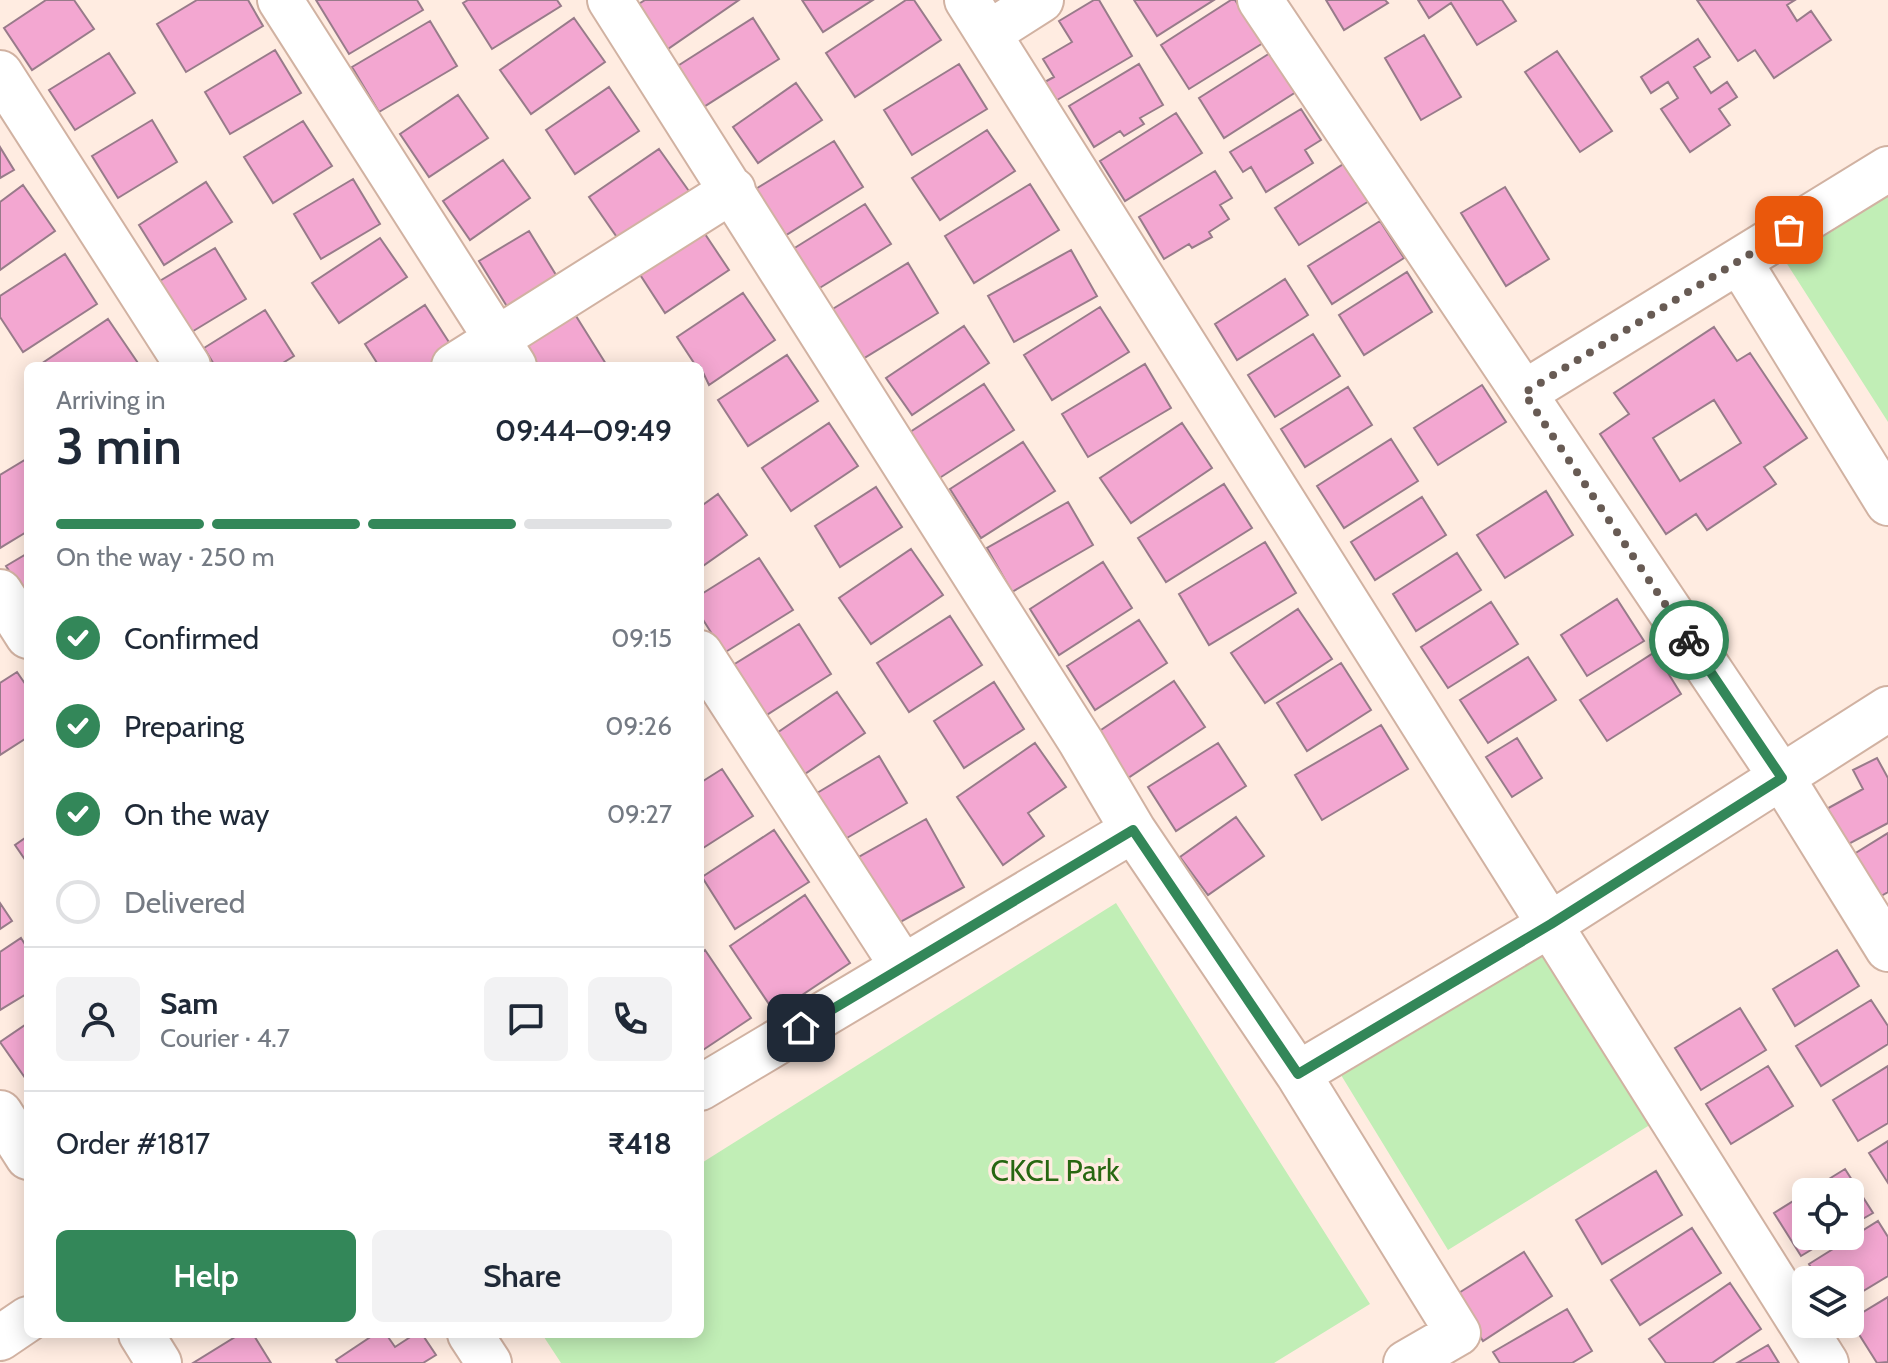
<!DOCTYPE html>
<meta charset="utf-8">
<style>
:root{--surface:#fff;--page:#f2f2f3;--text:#1f2937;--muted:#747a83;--line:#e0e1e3;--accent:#338759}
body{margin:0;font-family:Cabin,sans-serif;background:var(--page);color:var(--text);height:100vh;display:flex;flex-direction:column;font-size:30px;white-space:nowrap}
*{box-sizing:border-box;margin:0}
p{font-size:26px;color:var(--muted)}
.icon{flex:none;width:44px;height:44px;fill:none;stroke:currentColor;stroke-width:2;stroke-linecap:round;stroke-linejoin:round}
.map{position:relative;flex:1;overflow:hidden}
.details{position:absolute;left:24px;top:362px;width:680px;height:976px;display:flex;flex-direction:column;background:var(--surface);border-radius:12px;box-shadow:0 4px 20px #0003}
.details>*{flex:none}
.controls{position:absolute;left:1792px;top:1178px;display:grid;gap:16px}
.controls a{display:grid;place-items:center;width:72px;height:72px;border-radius:12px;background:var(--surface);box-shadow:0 4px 20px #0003;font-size:40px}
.pin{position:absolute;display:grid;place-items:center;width:68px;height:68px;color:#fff;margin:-34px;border-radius:16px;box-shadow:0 4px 12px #0006}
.courier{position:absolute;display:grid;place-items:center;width:80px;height:80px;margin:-40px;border:6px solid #338759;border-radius:50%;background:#fff;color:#222;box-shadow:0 2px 10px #0007}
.summary em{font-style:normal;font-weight:600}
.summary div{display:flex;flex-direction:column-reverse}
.summary{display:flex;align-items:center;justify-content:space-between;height:136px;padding:0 32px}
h1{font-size:52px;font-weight:600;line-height:60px}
.bar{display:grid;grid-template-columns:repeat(4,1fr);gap:12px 8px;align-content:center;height:96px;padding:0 32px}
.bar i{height:10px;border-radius:6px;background:var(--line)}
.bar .on{background:var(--accent)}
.bar p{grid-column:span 4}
.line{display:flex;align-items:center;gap:20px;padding:0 32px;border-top:2px solid var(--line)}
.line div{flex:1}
.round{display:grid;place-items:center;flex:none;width:84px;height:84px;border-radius:12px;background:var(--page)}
ol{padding:0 32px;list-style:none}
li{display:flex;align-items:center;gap:24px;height:88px}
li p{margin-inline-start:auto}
li .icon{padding:8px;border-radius:50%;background:var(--accent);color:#fff;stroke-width:4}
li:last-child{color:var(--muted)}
li i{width:44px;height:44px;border:4px solid var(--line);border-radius:50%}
.cta{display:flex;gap:16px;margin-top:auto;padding:16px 32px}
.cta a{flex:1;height:92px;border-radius:12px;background:var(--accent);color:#fff;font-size:32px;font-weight:600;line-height:92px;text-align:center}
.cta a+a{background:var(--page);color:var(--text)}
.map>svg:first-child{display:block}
</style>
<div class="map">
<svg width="1888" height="1363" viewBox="0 0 1888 1363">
<rect width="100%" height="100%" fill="#ffece1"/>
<path fill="#c1eeb6" d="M 1888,191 L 1888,422 L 1782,256 Z
M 1116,903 L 1370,1304 L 1274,1363 L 561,1363 L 542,1334 L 700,1334 L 700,1164 Z
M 1545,950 L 1661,1118 L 1448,1250 L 1341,1075 Z"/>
<path fill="#f3a7d1" stroke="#987b8a" stroke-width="2" fill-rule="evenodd" d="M 46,0 L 74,0 L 94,29 L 32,70 L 4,28 Z
M 197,0 L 248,0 L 263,26 L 186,72 L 157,24 Z
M 316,0 L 417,0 L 423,10 L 349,54 Z
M 468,0 L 557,0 L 561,6 L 492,49 L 463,3 Z
M 645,0 L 739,0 L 665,51 L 634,7 Z
M 802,0 L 873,0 L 823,32 Z
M 906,0 L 914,0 L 941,40 L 855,97 L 826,53 Z
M 1094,0 L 1099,0 L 1132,56 L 1052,103 L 1041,84 L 1054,77 L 1043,59 L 1072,42 L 1059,21 Z
M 1134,0 L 1214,0 L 1157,36 Z
M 1231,0 L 1235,0 L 1263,43 L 1189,89 L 1161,45 Z
M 1326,0 L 1385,0 L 1388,3 L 1344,30 Z
M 1418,0 L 1502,0 L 1516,21 L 1477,45 L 1451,3 L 1429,18 Z
M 1697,0 L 1795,0 L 1787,5 L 1797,21 L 1811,11 L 1831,40 L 1774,78 L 1755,50 L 1738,61 Z
M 574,18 L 605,62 L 531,114 L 500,70 Z
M 753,18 L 779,59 L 702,108 L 676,67 Z
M 430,21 L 457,66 L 379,112 L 352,67 Z
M 1424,35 L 1461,97 L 1421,120 L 1385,58 Z
M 1698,39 L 1710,57 L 1694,67 L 1711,93 L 1727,82 L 1737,97 L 1719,109 L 1730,125 L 1690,152 L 1661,109 L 1678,98 L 1668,82 L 1651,93 L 1641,77 Z
M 275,50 L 301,93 L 230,134 L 205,92 Z
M 1557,51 L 1612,131 L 1580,152 L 1525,72 Z
M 109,53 L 135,93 L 75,130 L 49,90 Z
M 1270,53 L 1296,92 L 1224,138 L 1199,98 Z
M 959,64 L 987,109 L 912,155 L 884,110 Z
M 1139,64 L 1163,105 L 1140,118 L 1144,124 L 1124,136 L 1120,131 L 1094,147 L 1069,106 Z
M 796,83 L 822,120 L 758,163 L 733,127 Z
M 609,87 L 639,131 L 575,174 L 546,130 Z
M 458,95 L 488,138 L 429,177 L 400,134 Z
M 1301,109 L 1321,140 L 1305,150 L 1313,163 L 1266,192 L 1251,167 L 1243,172 L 1230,152 Z
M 1176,113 L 1202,153 L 1125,201 L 1100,161 Z
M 152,120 L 177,162 L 118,198 L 92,156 Z
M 303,121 L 332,166 L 273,203 L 244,157 Z
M 987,130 L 1015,171 L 940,220 L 912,178 Z
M 834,141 L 863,187 L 783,237 L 754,190 Z
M 0,147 L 14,170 L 0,178 Z
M 659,149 L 691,194 L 621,243 L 589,197 Z
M 503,160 L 530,198 L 470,240 L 443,201 Z
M 1345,163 L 1369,201 L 1299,245 L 1275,208 Z
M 1215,171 L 1232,198 L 1220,205 L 1229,219 L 1209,232 L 1212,237 L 1192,248 L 1189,244 L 1164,259 L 1139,217 Z
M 353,179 L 380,224 L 321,259 L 294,214 Z
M 206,182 L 232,222 L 164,265 L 139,225 Z
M 1030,184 L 1059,230 L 974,283 L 945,236 Z
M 23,185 L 55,231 L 0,270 L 0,202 Z
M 1505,187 L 1549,259 L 1506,286 L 1461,213 Z
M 865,204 L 891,244 L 818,289 L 793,249 Z
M 1380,221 L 1404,258 L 1332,304 L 1308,266 Z
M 701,228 L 729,270 L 665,313 L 637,270 Z
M 529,231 L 561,283 L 511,313 L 479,261 Z
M 380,238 L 407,277 L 339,323 L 312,283 Z
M 215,248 L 246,299 L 190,333 L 158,282 Z
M 1071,250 L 1097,296 L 1014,342 L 988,296 Z
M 65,254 L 97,304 L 23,352 L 0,317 L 0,296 Z
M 908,263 L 938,313 L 861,360 L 831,310 Z
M 1407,272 L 1432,312 L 1364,355 L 1339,315 Z
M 1285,279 L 1308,315 L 1237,360 L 1215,324 Z
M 743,293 L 775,340 L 709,385 L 700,366 L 696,366 L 677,337 Z
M 425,305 L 454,350 L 429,366 L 379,366 L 365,344 Z
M 1100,307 L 1129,352 L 1052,400 L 1024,355 Z
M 571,308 L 606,364 L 536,366 L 520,339 Z
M 265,310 L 294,356 L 278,366 L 215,366 L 204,348 Z
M 108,319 L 140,366 L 38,366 Z
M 964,326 L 989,363 L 912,415 L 886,378 Z
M 1714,327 L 1737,361 L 1750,353 L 1807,438 L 1764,467 L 1776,484 L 1707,530 L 1696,514 L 1666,534 L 1600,434 L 1629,414 L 1614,393 ZM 1714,400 L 1741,443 L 1680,481 L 1653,438 Z
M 1313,334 L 1340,376 L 1275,417 L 1248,375 Z
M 787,355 L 818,401 L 748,446 L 718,400 Z
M 1145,364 L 1171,408 L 1088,457 L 1062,414 Z
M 984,384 L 1014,430 L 938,479 L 907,434 Z
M 1482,385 L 1506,422 L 1438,465 L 1414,428 Z
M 1348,387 L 1372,425 L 1305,467 L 1281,429 Z
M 829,423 L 858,466 L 791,511 L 762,468 Z
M 1182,423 L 1212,468 L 1131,523 L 1100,478 Z
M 1391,439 L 1418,481 L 1344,528 L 1317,486 Z
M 1023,442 L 1055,491 L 981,538 L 950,489 Z
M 28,458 L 28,531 L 0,548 L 0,475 Z
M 1224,484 L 1252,528 L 1166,582 L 1138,538 Z
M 876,487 L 902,527 L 840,567 L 815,526 Z
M 1546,491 L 1573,535 L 1505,578 L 1477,535 Z
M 718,494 L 747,535 L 700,568 L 700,507 Z
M 1422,497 L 1446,535 L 1375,580 L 1351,542 Z
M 1068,502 L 1093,545 L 1012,592 L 987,548 Z
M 1265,542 L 1296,593 L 1209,645 L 1179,594 Z
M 911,549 L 943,595 L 871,644 L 839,598 Z
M 28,553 L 28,601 L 6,566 Z
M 1457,553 L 1481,590 L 1416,631 L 1393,594 Z
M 759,558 L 793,610 L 724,653 L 700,615 L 700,595 Z
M 1103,562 L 1132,608 L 1059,655 L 1030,609 Z
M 1617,599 L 1644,641 L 1587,676 L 1561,635 Z
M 1491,602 L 1518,644 L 1448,688 L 1421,647 Z
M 1298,609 L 1332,659 L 1265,703 L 1231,653 Z
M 950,616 L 982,665 L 909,712 L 877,663 Z
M 1139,620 L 1167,663 L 1095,710 L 1067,666 Z
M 799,624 L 831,674 L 765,716 L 733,665 Z
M 1655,652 L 1681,694 L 1607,741 L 1580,700 Z
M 1528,657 L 1556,700 L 1488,743 L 1460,700 Z
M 1341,663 L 1371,710 L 1307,751 L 1277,703 Z
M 17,672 L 28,688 L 28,737 L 0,755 L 0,683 Z
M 1174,681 L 1205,727 L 1125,780 L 1095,734 Z
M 994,682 L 1024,729 L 964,768 L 934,721 Z
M 837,692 L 865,733 L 799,778 L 771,737 Z
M 1381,725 L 1408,769 L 1322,820 L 1295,775 Z
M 1517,738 L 1542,778 L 1512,797 L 1486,757 Z
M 1035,743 L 1066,787 L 1028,813 L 1044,836 L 1003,865 L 957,797 Z
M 1218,743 L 1246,786 L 1176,831 L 1148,787 Z
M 879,756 L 907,803 L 840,842 L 812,796 Z
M 1877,758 L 1888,778 L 1888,823 L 1843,847 L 1823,811 L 1863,789 L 1853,770 Z
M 722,769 L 753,816 L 700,850 L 700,783 Z
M 1236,817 L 1264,856 L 1208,895 L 1180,857 Z
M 926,819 L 964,887 L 895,925 L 857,858 Z
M 774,830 L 809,882 L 735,929 L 702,877 Z
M 1888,833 L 1888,892 L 1881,896 L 1854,854 Z
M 28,836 L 28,864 L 15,845 Z
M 805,895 L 850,963 L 775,1013 L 730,946 Z
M 0,903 L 12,921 L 0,929 Z
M 21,938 L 28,949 L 28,993 L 0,1010 L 0,952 Z
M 705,950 L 751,1018 L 700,1052 L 700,953 Z
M 1837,950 L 1859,986 L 1795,1026 L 1773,989 Z
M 1871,1000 L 1888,1026 L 1888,1044 L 1821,1086 L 1796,1046 Z
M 1740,1008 L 1766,1050 L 1701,1090 L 1675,1048 Z
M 28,1023 L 28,1082 L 0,1042 Z
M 1768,1066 L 1793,1106 L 1731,1144 L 1706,1104 Z
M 1888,1066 L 1888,1123 L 1858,1141 L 1833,1100 Z
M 1888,1141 L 1888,1183 L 1869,1153 Z
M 1845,1169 L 1873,1213 L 1850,1226 L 1850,1192 L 1808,1192 Z
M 1656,1171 L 1682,1215 L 1602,1264 L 1576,1220 Z
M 1806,1193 L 1806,1236 L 1834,1236 L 1801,1256 L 1774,1213 Z
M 1878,1221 L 1888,1237 L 1888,1276 L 1850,1299 L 1850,1280 L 1818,1280 L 1809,1264 Z
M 1692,1228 L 1721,1273 L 1640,1325 L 1611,1280 Z
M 1524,1252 L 1552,1296 L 1483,1341 L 1454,1296 Z
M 1730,1283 L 1761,1329 L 1712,1363 L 1666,1363 L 1649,1339 Z
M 1888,1297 L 1888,1362 L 1877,1363 L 1850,1320 Z
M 1567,1309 L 1592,1351 L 1572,1363 L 1500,1363 L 1493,1352 Z
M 240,1334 L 253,1334 L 271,1363 L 193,1363 Z
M 375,1334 L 386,1334 L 395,1347 L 415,1334 L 422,1334 L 436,1355 L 423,1363 L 338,1363 L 336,1360 Z
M 1768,1345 L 1779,1363 L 1737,1363 Z"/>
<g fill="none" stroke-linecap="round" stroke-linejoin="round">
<defs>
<path id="minor" d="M 280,0 L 514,366
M 610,0 L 1081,742 L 1133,830
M 967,0 L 1826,1363
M 1260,0 L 1782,778 L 1888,949
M 989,33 L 1041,0
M 0,73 L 188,366
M 1739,261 L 1888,503
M 454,366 L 733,190
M 1524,393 L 1888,169
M 0,592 L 28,636
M 700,653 L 903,967
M 1298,1074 L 1551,924 L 1888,709
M 700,1088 L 1133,830 L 1298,1074 L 1458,1333 L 1406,1363
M 0,1113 L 28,1157
M 141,1334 L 159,1363
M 470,1334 L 489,1363
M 0,1338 L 28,1319"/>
</defs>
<use href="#minor" stroke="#d1b2a2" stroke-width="48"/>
<use href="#minor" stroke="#fff" stroke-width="44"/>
</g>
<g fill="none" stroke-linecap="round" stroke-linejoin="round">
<path stroke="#685b54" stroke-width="8" stroke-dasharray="0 14.4" d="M 1689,640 L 1524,393 L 1789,230"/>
<path stroke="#338759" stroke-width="10" d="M 801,1028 L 1133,830 L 1298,1074 L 1551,924 L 1782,778 L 1689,640"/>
</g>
<g text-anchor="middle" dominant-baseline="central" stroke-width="7" stroke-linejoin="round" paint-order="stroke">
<g font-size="30" fill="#276711" stroke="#ffece1">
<text x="1055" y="1170">CKCL Park</text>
</g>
</g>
</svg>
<div class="controls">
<a><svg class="icon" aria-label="locate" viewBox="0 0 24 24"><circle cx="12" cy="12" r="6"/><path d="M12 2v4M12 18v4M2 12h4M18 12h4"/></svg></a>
<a><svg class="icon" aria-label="layers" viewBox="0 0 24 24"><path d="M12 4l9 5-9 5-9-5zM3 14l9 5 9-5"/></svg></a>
</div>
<div class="pin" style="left:1789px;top:230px;background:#ea580c"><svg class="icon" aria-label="bag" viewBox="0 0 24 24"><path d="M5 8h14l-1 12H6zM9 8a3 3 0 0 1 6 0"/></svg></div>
<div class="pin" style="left:801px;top:1028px;background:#1f2937"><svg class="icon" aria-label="home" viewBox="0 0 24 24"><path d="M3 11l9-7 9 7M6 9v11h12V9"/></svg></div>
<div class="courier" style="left:1689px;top:640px"><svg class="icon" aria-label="bike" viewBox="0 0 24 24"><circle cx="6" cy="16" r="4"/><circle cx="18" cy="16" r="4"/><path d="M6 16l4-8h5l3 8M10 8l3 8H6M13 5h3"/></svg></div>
<section class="details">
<div class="summary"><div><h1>3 min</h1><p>Arriving in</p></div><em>09:44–09:49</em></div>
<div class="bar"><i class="on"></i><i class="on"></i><i class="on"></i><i></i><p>On the way · 250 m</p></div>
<ol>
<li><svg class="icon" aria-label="check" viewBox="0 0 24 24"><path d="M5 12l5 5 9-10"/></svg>Confirmed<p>09:15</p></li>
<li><svg class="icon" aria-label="check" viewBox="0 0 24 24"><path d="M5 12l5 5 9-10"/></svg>Preparing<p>09:26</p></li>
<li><svg class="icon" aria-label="check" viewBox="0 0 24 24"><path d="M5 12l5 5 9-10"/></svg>On the way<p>09:27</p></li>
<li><i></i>Delivered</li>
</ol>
<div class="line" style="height:144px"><a class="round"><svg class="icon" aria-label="person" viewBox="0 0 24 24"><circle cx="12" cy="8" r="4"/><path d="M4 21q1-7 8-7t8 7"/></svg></a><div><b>Sam</b><p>Courier · 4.7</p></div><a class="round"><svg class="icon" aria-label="chat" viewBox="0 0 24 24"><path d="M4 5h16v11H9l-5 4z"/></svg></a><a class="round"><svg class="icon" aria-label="phone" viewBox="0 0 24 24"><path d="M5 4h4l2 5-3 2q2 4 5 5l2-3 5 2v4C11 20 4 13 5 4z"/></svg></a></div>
<div class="line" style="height:104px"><div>Order #1817</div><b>₹418</b></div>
<div class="cta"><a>Help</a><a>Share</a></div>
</section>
</div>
